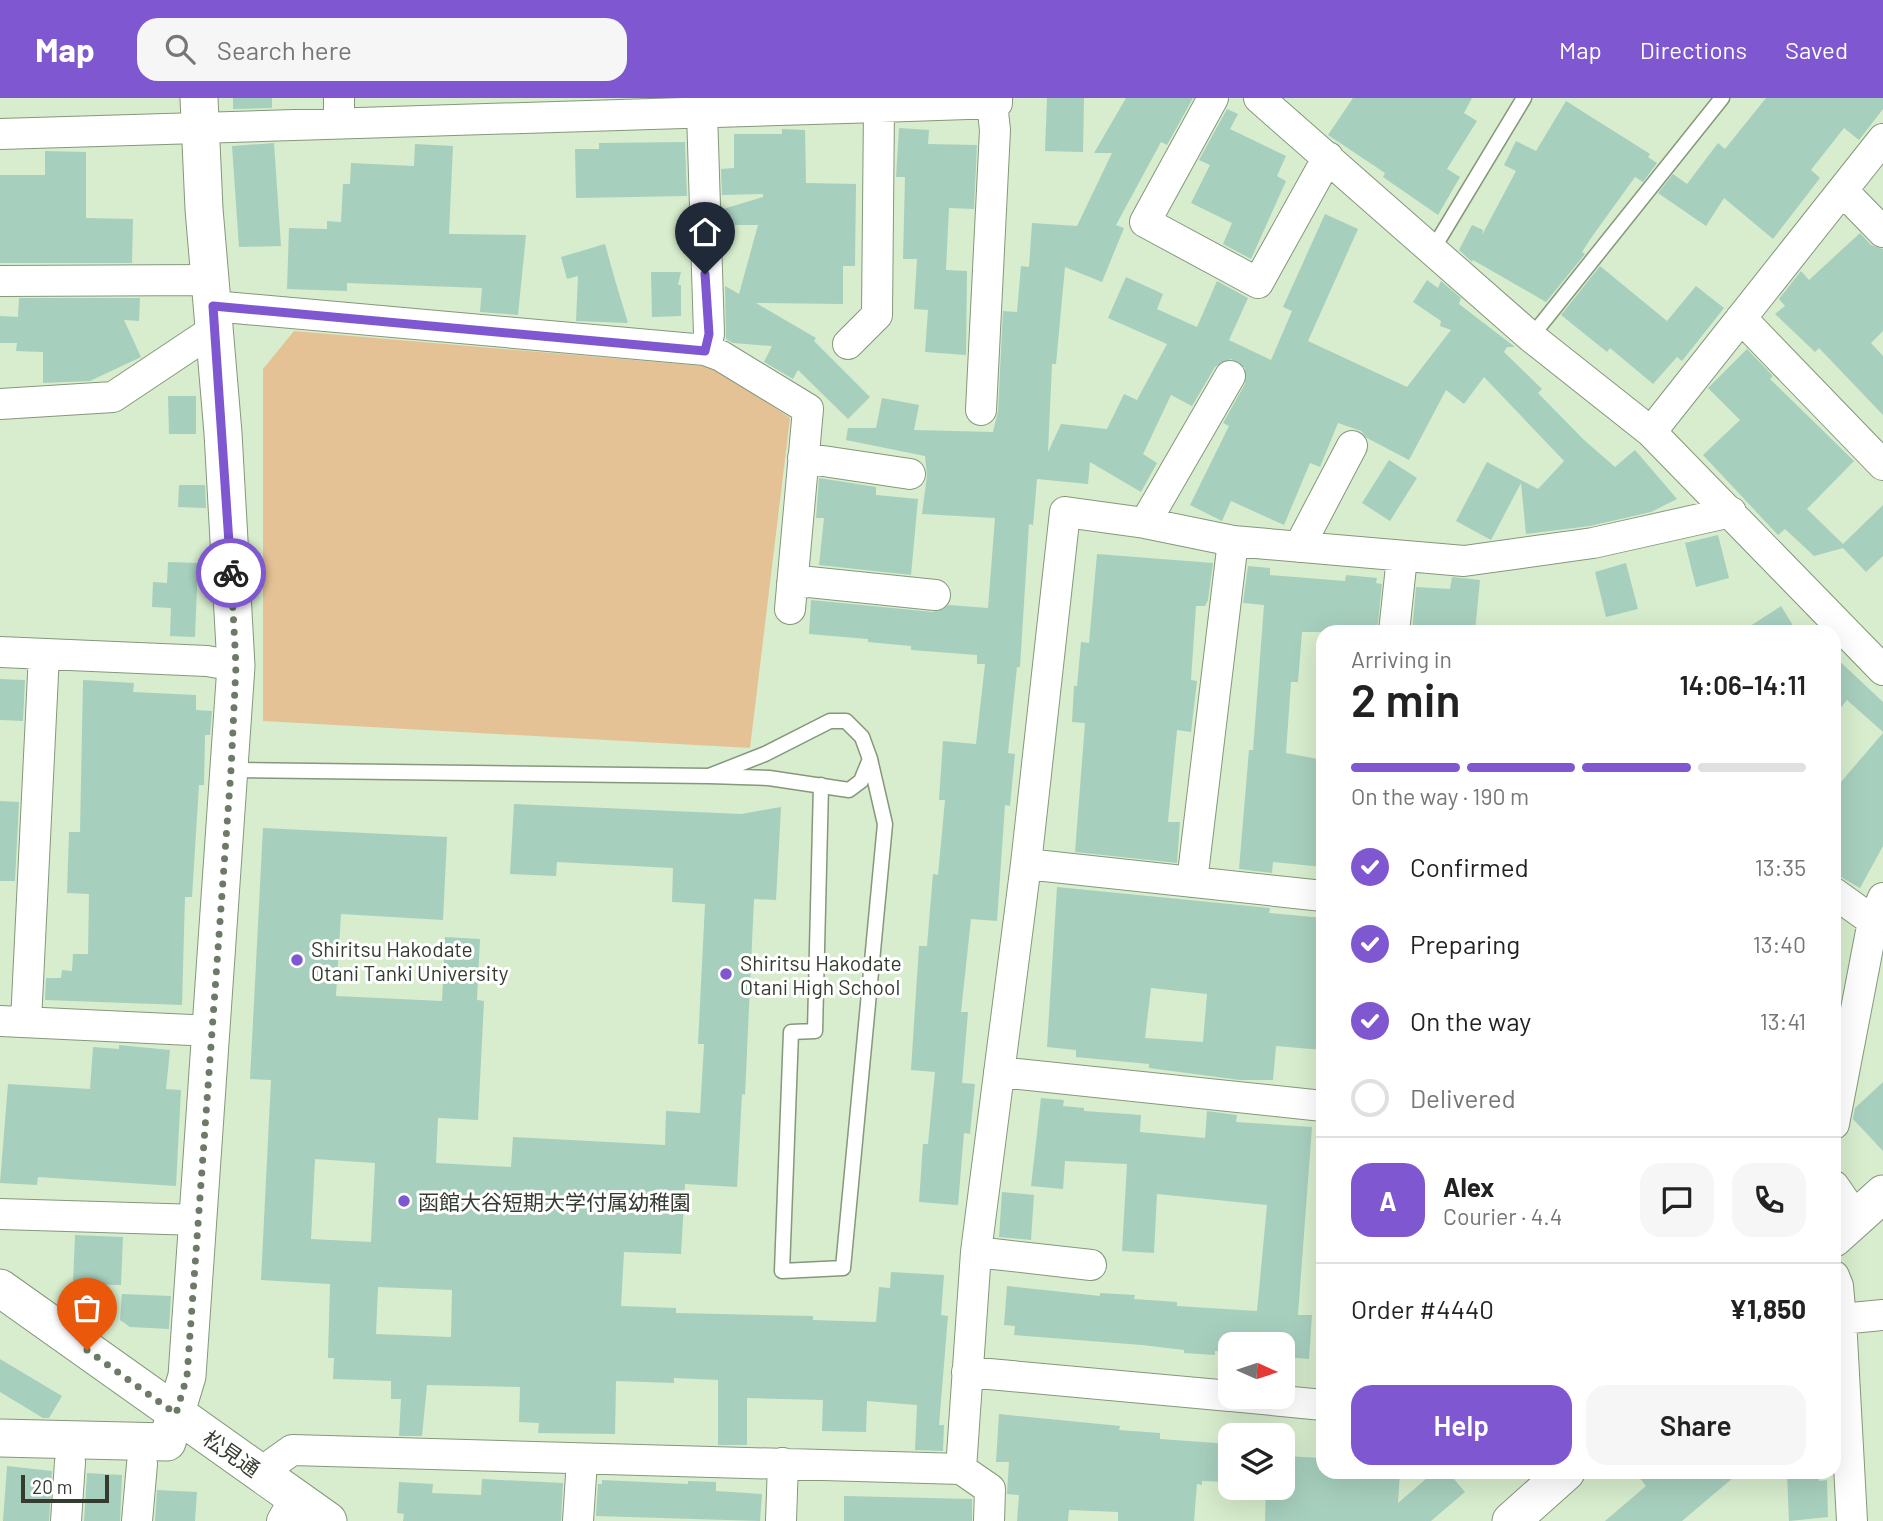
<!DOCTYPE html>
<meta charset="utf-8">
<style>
:root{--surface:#fff;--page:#f6f6f6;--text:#222;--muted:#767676;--line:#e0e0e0;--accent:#7e57d1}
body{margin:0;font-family:Barlow,"Noto Sans JP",sans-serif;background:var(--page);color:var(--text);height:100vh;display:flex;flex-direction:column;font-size:26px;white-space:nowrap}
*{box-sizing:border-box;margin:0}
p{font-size:23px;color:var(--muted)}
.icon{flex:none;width:38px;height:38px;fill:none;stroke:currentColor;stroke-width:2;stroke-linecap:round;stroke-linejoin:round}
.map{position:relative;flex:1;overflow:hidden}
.sheet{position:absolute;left:1316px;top:527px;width:525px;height:854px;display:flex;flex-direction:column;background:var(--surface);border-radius:21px;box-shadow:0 7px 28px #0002}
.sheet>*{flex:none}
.needle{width:46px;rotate:93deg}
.buttons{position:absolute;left:1218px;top:1234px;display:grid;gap:14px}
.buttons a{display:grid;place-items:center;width:77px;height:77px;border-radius:14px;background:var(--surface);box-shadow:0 7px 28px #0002;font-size:35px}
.scale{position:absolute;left:21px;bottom:18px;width:88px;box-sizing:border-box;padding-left:7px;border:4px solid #343c30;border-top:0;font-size:19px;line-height:24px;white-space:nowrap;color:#343c30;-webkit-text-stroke:5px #fff;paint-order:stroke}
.pin{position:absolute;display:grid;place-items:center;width:60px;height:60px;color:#fff;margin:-72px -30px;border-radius:50% 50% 50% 0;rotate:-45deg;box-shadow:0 0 7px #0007}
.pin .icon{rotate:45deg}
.courier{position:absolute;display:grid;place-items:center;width:70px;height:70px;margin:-35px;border:5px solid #7e57d1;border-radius:50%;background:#fff;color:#222;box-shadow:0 2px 9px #0007}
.overview em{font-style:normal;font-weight:600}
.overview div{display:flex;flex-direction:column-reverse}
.overview{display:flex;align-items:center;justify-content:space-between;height:119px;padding:0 35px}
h1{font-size:46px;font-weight:600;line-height:52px}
.bar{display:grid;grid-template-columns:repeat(4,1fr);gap:10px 7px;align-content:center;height:84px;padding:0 35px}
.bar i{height:9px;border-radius:5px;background:var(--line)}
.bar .current{background:var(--accent)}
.bar p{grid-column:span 4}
.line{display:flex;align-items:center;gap:18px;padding:0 35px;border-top:2px solid var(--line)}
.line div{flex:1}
.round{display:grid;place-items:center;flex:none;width:74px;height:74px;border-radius:21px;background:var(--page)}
ol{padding:0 35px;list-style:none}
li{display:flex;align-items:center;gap:21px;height:77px}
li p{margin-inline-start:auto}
li .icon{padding:7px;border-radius:50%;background:var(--accent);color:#fff;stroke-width:4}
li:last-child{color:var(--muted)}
li i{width:38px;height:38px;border:4px solid var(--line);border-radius:50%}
.action{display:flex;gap:14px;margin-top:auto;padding:14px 35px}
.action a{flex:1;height:80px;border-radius:21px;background:var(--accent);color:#fff;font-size:28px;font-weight:600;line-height:80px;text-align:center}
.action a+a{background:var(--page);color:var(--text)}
header{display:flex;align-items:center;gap:42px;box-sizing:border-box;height:98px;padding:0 35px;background:var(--accent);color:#fff}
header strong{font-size:33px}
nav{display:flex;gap:38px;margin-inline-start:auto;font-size:24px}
.search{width:490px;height:63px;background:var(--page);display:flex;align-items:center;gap:18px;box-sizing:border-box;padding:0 24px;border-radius:21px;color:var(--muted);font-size:26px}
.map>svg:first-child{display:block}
</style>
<header>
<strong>Map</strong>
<div class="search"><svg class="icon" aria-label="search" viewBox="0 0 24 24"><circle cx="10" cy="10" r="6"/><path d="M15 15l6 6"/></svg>Search here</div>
<nav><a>Map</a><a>Directions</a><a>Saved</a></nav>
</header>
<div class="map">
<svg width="1883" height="1423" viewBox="0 0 1883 1423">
<rect width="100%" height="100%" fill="#d7edcd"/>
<path fill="#e5c296" d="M 294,233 L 715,269 L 790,320 L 750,650 L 263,623 L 263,271 Z"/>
<path fill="#a7cfbe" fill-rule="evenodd" d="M 233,0 L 272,0 L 272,10 L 233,11 Z
M 1047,0 L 1084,0 L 1083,54 L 1045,53 Z
M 1126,0 L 1193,0 L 1167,47 L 1161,44 L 1116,127 L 1124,130 L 1102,184 L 1065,169 L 1056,266 L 1052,266 L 1048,354 L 1061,326 L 1107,331 L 1124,296 L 1137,302 L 1167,246 L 1108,220 L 1126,179 L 1163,196 L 1157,211 L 1197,229 L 1217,183 L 1248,200 L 1229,242 L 1271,262 L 1292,213 L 1283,209 L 1325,116 L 1358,131 L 1308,243 L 1407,289 L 1451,232 L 1440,228 L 1441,223 L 1413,204 L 1427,182 L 1438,190 L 1441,183 L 1461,200 L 1459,206 L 1515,249 L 1507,249 L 1504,254 L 1542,291 L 1538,295 L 1584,342 L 1615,369 L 1635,352 L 1677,401 L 1651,414 L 1590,428 L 1526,436 L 1521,385 L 1491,442 L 1456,423 L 1487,364 L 1538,391 L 1564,363 L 1484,279 L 1464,306 L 1446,292 L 1409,362 L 1367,340 L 1361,333 L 1338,325 L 1320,369 L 1310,365 L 1284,427 L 1231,403 L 1222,423 L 1190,407 L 1229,328 L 1223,325 L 1245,286 L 1245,270 L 1231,261 L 1215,269 L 1192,308 L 1171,297 L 1143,356 L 1157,365 L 1141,394 L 1090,364 L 1088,386 L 1037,381 L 1033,427 L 1029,426 L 1020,569 L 1017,569 L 1008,655 L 1015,656 L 1010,708 L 1005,707 L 997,823 L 971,821 L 961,914 L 968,914 L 962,985 L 975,986 L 970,1036 L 964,1035 L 958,1107 L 919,1104 L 923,1046 L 928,1046 L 935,974 L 911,972 L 919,848 L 927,848 L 933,776 L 938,777 L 945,702 L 939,702 L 943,643 L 976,646 L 985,566 L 977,566 L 977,557 L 911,552 L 911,548 L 868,544 L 868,541 L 809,536 L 811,502 L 933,514 L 949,507 L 988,510 L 995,420 L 922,416 L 927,378 L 925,358 L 846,342 L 848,330 L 876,330 L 882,300 L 919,307 L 914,332 L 993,334 L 998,313 L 1003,213 L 1017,214 L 1021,168 L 1029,169 L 1032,125 L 1077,128 L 1112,55 L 1094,55 Z
M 1353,0 L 1472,0 L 1464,15 L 1477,23 L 1447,71 L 1460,79 L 1438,117 L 1383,79 L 1385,75 L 1328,37 Z
M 1766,0 L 1883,0 L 1883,11 L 1859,42 L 1844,30 L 1811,72 L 1820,80 L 1773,141 L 1724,100 L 1706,128 L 1658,95 L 1673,76 L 1687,86 L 1718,45 L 1725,51 Z
M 1566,3 L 1650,56 L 1648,59 L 1657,65 L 1643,84 L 1635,79 L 1591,140 L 1582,154 L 1585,156 L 1546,204 L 1473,162 L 1472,164 L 1459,152 L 1472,127 L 1483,132 L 1482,137 L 1516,73 L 1504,67 L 1516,43 L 1536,53 Z
M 1227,11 L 1238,16 L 1230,31 L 1286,58 L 1277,78 L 1286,83 L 1251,161 L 1223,146 L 1232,125 L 1191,105 L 1210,67 L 1199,62 Z
M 899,30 L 929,32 L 928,46 L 977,47 L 974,111 L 949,110 L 946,172 L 967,173 L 966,257 L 925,254 L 928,212 L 914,211 L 917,161 L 903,161 L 905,79 L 896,79 Z
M 782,31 L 805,32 L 806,85 L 856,86 L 855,168 L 843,168 L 843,206 L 756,205 L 816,240 L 814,243 L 870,299 L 848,321 L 798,272 L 793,281 L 764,264 L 772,248 L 733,245 L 726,241 L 725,188 L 739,196 L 758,127 L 723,127 L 723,111 L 763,99 L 763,96 L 722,97 L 721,71 L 734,70 L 734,36 L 782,36 Z
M 685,44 L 687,98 L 576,100 L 575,51 L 599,51 L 599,45 Z
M 274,45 L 281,148 L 239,149 L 232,48 Z
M 415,46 L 453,48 L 449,136 L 526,137 L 518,217 L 480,214 L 482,190 L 347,185 L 347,193 L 287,191 L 289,130 L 327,131 L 327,123 L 341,124 L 343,86 L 350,86 L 351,65 L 414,68 Z
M 45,53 L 86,54 L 86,120 L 133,121 L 132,165 L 0,165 L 0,77 L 45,77 Z
M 1860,135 L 1871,147 L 1883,151 L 1883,233 L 1871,245 L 1883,258 L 1883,317 L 1819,250 L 1815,254 L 1775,216 L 1785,208 L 1779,201 L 1801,173 L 1809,182 Z
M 605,146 L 615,182 L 628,225 L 576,223 L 578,178 L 567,181 L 561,159 Z
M 1600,168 L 1667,223 L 1696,188 L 1724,210 L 1682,263 L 1677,259 L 1653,286 L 1610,250 L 1607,254 L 1561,217 Z
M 651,174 L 681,174 L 678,187 L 681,187 L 681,218 L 652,219 Z
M 19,200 L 140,200 L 139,223 L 124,222 L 141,259 L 90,283 L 43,285 L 43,254 L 16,253 L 17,245 L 0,245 L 0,218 L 18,219 Z
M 1747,251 L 1773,278 L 1770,281 L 1854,363 L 1807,411 L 1843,446 L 1883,407 L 1883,458 L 1866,474 L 1843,450 L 1814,458 L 1785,431 L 1778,437 L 1703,357 L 1740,322 L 1708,290 Z
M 168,298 L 196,298 L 196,336 L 169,336 Z
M 1389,362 L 1417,380 L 1390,423 L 1362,405 Z
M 819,380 L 876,389 L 876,397 L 918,401 L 911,477 L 819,467 L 824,420 L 816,420 Z
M 179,387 L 205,387 L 206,410 L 178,409 Z
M 1718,437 L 1729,480 L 1696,489 L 1685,445 Z
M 1097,456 L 1213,465 L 1208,502 L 1205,508 L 1196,508 L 1191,582 L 1197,583 L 1191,634 L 1177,632 L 1168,724 L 1180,724 L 1177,765 L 1075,754 L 1085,625 L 1072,624 L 1074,588 L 1077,588 L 1081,544 L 1089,545 Z
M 168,464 L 198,465 L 195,539 L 170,538 L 171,510 L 152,509 L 153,484 L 167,485 Z
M 1626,465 L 1638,511 L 1606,519 L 1595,474 Z
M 1248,468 L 1270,470 L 1270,477 L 1345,483 L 1346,477 L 1377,480 L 1376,485 L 1382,486 L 1377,534 L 1302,534 L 1298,584 L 1291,584 L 1286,655 L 1323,662 L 1323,769 L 1273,764 L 1272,775 L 1239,771 L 1249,652 L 1253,652 L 1264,507 L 1243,505 Z
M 1452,479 L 1480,482 L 1475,534 L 1412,534 L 1416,489 L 1450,491 Z
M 1781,508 L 1797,534 L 1741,534 Z
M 1834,558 L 1883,604 L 1883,634 L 1847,602 L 1834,618 Z
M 0,581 L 25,582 L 23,623 L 0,622 Z
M 83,582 L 134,585 L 133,594 L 196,597 L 196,612 L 212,613 L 210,637 L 205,637 L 204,687 L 199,687 L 192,799 L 185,799 L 182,907 L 45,902 L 46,880 L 61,880 L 62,872 L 72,873 L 73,856 L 88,856 L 89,796 L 67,795 L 69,734 L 80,734 Z
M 1883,635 L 1883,748 L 1860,790 L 1834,775 L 1834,692 Z
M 0,703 L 19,704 L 15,783 L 0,783 Z
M 514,706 L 741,716 L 781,709 L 776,802 L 754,801 L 745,997 L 742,996 L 737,1089 L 685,1086 L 681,1156 L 624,1154 L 621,1208 L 676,1210 L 676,1215 L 813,1218 L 813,1222 L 876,1224 L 879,1189 L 890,1190 L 891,1174 L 944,1177 L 941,1217 L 948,1218 L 939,1327 L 944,1327 L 943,1353 L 915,1352 L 917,1307 L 867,1303 L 866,1334 L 822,1333 L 823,1302 L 747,1300 L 747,1347 L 718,1347 L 718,1282 L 674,1280 L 674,1285 L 616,1283 L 615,1336 L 538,1335 L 539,1325 L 519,1324 L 520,1289 L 427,1287 L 422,1338 L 399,1338 L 401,1301 L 391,1301 L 391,1283 L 333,1281 L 334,1260 L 328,1260 L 330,1186 L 261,1182 L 271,982 L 250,981 L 263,730 L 447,739 L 443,822 L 341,816 L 336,898 L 442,903 L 445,839 L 480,841 L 477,902 L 484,903 L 478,1022 L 438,1020 L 436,1065 L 511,1069 L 513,1039 L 665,1047 L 666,1013 L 700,1015 L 704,946 L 698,946 L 705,806 L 672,804 L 673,770 L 557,764 L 556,778 L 510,776 ZM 315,1061 L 375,1065 L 371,1144 L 311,1141 ZM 378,1189 L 452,1192 L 451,1239 L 376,1236 Z
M 1057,789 L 1270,810 L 1269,815 L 1323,820 L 1323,952 L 1276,948 L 1273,982 L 1240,982 L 1149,970 L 1149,966 L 1076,959 L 1076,952 L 1047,949 ZM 1151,890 L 1207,896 L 1203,944 L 1145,940 Z
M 119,947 L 170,952 L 166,991 L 181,992 L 176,1088 L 38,1079 L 37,1087 L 0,1085 L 8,986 L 90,991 L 93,949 L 119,951 Z
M 1883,984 L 1883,1053 L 1853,1021 L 1855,1010 Z
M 1041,1000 L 1064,1002 L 1063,1008 L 1084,1010 L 1084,1013 L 1141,1017 L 1140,1034 L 1205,1040 L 1207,1013 L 1237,1017 L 1236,1024 L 1312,1029 L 1298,1217 L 1312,1217 L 1309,1261 L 1283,1259 L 1283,1246 L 1230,1246 L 1230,1254 L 1215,1253 L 1215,1257 L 1184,1255 L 1184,1252 L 1142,1247 L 1014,1237 L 1015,1228 L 1004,1227 L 1007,1188 L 1100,1198 L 1100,1195 L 1135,1197 L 1134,1201 L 1177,1204 L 1177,1208 L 1257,1213 L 1267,1107 L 1157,1096 L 1154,1155 L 1122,1153 L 1127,1066 L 1065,1063 L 1063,1091 L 1031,1088 Z
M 1002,1094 L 1034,1097 L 1031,1142 L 999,1139 Z
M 75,1137 L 123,1139 L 121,1187 L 73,1186 Z
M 122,1196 L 171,1198 L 169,1231 L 130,1229 L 120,1222 Z
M 0,1261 L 62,1298 L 49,1320 L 43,1320 L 0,1294 Z
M 999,1316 L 1120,1328 L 1119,1332 L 1160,1335 L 1160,1341 L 1230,1346 L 1230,1384 L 1202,1383 L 1202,1387 L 1197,1386 L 1194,1423 L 1118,1423 L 1118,1414 L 1069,1412 L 1068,1423 L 1017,1423 L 1019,1397 L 1007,1396 L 1009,1364 L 996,1364 Z
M 1283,1358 L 1323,1360 L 1323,1374 L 1400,1374 L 1398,1405 L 1434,1374 L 1448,1374 L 1465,1394 L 1431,1423 L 1265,1423 L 1266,1390 L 1283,1390 Z
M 7,1368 L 52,1373 L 49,1423 L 3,1423 Z
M 1635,1374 L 1740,1374 L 1682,1423 L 1605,1423 L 1646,1388 Z
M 1787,1374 L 1819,1374 L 1819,1383 L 1827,1382 L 1828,1419 L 1789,1423 Z
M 87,1375 L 122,1377 L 120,1423 L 84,1423 Z
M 482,1381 L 563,1385 L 561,1423 L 403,1423 L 404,1416 L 397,1415 L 399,1384 L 433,1386 L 432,1395 L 481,1397 Z
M 602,1382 L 688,1386 L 688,1383 L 716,1384 L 716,1393 L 762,1396 L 760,1423 L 596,1418 L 598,1386 L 602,1386 Z
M 157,1392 L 197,1394 L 195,1423 L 155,1423 Z
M 844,1398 L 972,1401 L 972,1423 L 844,1423 Z"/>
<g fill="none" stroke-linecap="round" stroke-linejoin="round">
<defs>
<path id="service" d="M 1433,151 L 1524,0
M 1531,239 L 1722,0
M 231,672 L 709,678 L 765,656 L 830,623 L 846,623 L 862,639 L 870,661 L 861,683 L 849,692 L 769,680 L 709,678
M 821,687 L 815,933 L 791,934 L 782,1173 L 843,1170 L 885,726 L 870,661"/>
<path id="minor" d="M 339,0 L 339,25
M 1213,0 L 1145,124 L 1258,185 L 1328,59
M 1259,0 L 1531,239 L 1651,334 L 1883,572
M 702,14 L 709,236 L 705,252
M 0,36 L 879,9 L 997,5 L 997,0
M 1843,93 L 1883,134
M 0,183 L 209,182
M 213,208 L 705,252 L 721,258 L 808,311 L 790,511
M 1741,220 L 1883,367
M 848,246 L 877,217 L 879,9
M 0,306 L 113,299 L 215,231
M 981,312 L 995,32 L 992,5
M 1651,334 L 1883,41
M 803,360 L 910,376
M 1145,425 L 1230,278
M 1299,449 L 1352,348
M 792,486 L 809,484 L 935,497
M 1394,534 L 1402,459
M 0,554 L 207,563 L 236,568
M 1026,766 L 1323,798
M 1192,784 L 1233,443
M 1834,795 L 1873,823
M 0,923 L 212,933
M 26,924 L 44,556
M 999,974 L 1323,1008
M 1834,1026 L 1873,823 L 1883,800
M 1834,1088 L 1856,1120
M 0,1116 L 199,1122
M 976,1154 L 1091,1167
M 1834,1178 L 1838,1188 L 1841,1221 L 1852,1423
M 1841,1221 L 1883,1217
M 967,1274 L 1230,1298
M 1231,1298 L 1323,1307
M 961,1371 L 976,1154 L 1026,766 L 1065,414 L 1145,425 L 1233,443 L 1464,463 L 1593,445 L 1731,414
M 260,1375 L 292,1352 L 961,1371 L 990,1391 L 989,1423
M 66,1423 L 70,1364
M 137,1423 L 142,1366
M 282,1423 L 295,1400
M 578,1423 L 582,1362
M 781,1423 L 783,1365"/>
<path id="tertiary" d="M 1834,1140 L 1883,1096
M 0,1190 L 328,1423
M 0,1340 L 167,1344 L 187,1278 L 236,568 L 223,335 L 204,111 L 199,0
M 1511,1423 L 1566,1374"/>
</defs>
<use href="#service" stroke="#84987b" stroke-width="17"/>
<use href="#minor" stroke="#84987b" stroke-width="32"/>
<use href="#tertiary" stroke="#84987b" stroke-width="39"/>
<use href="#service" stroke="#fff" stroke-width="14"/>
<use href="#minor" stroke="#fff" stroke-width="30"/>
<use href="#tertiary" stroke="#fff" stroke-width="37"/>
</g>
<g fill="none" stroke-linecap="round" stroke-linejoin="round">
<path stroke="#6d7a67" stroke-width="7" stroke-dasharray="0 12.6" d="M 87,1252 L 176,1316 L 187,1278 L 231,672 L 236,568 L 231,475"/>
<path stroke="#7e57d1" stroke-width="9" d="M 231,475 L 213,208 L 705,253 L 709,236 L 705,176"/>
</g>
<g fill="#7e57d1" stroke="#fff" stroke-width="2.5">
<circle cx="297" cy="862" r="7"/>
<circle cx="726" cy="876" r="7"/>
<circle cx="404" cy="1103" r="7"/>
</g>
<g text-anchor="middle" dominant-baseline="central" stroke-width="6" stroke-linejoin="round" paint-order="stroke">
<g font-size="21" fill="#343c30" stroke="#fff" text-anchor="start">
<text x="311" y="850">Shiritsu Hakodate<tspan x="311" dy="24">Otani Tanki University</tspan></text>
<text x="740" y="864">Shiritsu Hakodate<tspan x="740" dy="24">Otani High School</tspan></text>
<text x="418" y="1103">函館大谷短期大学付属幼稚園</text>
</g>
<g font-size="21" fill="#343c30" stroke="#fff">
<text transform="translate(232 1355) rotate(35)">松見通</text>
</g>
</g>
</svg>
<div class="buttons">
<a><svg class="needle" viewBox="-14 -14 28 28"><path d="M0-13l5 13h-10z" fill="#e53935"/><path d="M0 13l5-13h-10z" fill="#767676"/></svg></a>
<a><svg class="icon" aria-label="layers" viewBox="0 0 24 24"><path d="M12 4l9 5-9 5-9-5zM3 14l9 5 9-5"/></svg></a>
</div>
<div class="scale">20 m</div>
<div class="pin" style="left:87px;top:1252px;background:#ea580c"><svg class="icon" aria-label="bag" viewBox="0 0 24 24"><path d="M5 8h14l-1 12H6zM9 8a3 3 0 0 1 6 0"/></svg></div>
<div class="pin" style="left:705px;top:176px;background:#1f2937"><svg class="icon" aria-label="home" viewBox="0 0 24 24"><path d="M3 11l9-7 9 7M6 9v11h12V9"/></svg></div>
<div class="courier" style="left:231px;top:475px"><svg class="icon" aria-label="bike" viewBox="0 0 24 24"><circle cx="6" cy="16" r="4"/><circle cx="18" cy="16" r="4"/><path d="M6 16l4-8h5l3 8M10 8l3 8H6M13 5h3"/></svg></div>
<section class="sheet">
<div class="overview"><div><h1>2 min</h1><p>Arriving in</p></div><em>14:06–14:11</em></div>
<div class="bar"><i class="current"></i><i class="current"></i><i class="current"></i><i></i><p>On the way · 190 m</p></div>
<ol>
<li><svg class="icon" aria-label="check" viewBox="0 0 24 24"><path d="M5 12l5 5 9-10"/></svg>Confirmed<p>13:35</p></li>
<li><svg class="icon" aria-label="check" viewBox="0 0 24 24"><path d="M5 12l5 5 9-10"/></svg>Preparing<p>13:40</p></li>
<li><svg class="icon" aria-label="check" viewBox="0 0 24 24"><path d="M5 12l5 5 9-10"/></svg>On the way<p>13:41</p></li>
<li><i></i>Delivered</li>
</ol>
<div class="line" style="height:126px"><b class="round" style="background:var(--accent);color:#fff">A</b><div><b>Alex</b><p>Courier · 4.4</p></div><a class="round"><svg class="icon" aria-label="chat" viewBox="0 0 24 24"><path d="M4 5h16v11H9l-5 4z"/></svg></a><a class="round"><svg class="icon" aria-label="phone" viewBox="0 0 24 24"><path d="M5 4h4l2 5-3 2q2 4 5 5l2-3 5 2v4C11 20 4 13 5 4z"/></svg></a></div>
<div class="line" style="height:91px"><div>Order #4440</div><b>¥1,850</b></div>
<div class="action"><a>Help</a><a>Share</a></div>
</section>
</div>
